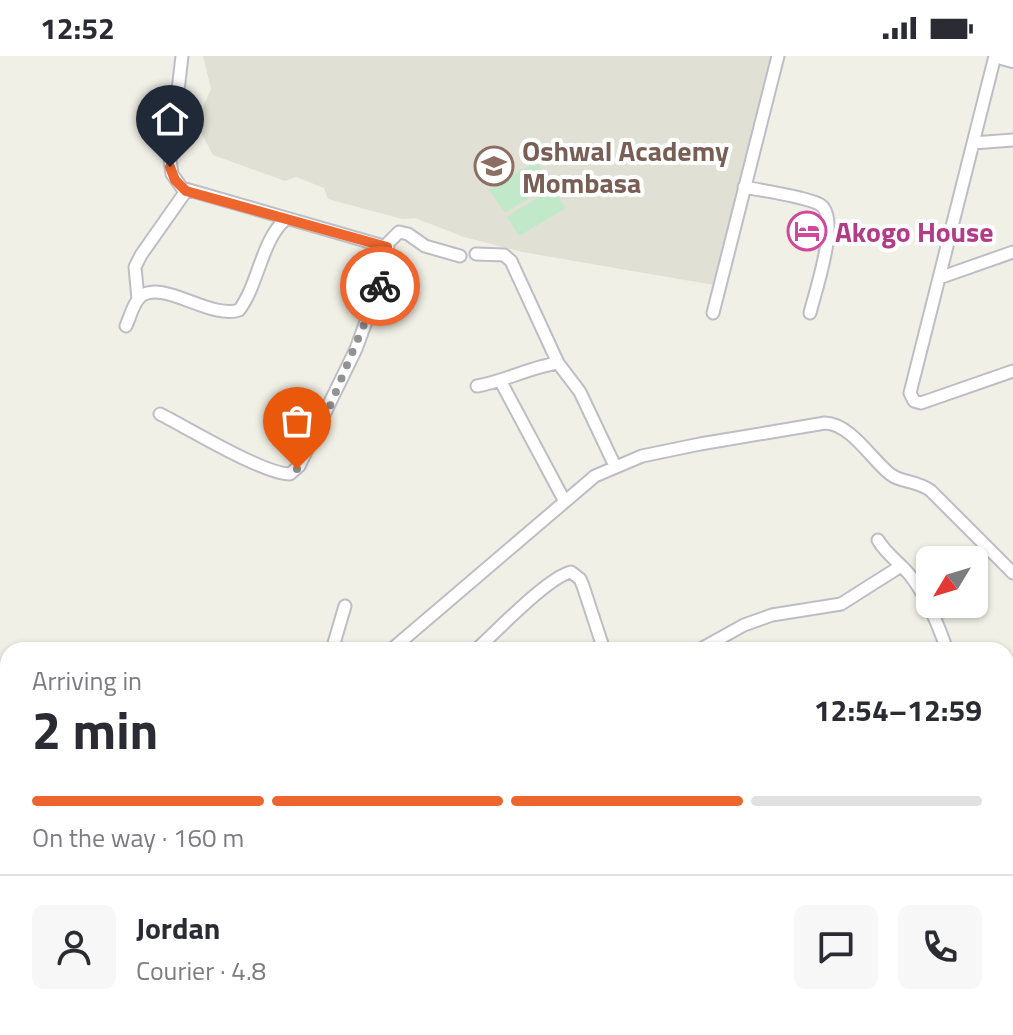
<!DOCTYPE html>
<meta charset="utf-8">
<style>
:root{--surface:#fff;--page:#f7f7f7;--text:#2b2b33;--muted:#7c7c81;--line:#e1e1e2;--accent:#ee662e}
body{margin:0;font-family:"Titillium Web",sans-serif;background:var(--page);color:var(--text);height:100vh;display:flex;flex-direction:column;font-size:30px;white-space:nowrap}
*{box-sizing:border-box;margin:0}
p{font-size:26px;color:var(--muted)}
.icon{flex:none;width:44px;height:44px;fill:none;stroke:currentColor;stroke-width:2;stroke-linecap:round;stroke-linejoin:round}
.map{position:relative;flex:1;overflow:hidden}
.details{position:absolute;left:0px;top:586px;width:1014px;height:394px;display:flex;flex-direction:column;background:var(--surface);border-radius:24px 24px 0 0;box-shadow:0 2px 6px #0004}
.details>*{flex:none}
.needle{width:52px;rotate:232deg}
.fabs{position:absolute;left:916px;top:490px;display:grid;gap:16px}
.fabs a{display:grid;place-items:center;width:72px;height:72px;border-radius:12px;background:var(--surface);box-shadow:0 2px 6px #0004;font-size:40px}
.pin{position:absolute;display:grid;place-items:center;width:68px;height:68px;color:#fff;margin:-82px -34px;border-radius:50% 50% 50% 0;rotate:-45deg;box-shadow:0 0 8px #0007}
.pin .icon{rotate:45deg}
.courier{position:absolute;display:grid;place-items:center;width:80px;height:80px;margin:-40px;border:6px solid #ee662e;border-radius:50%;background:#fff;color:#222;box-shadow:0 2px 10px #0007}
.overview em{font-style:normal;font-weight:700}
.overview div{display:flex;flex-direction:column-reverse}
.overview{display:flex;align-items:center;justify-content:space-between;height:136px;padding:0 32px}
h1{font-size:52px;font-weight:700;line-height:60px}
.bar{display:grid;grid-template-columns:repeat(4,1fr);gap:12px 8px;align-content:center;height:96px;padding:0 32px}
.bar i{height:10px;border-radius:6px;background:var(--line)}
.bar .current{background:var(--accent)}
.bar p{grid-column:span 4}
.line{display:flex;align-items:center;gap:20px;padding:0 32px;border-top:2px solid var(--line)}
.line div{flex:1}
.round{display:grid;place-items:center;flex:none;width:84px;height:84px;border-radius:12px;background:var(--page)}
.status{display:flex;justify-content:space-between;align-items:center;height:56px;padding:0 40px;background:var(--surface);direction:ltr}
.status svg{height:22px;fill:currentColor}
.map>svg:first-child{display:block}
</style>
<div class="status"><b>12:52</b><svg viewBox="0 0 49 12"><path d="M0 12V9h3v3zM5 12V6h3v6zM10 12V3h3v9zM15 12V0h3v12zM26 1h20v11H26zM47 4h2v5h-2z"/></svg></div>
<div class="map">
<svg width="1013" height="979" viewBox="0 0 1013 979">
<rect width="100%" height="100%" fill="#f0f0e6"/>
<path fill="#e0e0d4" d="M 203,0 L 773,0 L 714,229 L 522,196 L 464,181 L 415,162 L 402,163 L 328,143 L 324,132 L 296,121 L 285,125 L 213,99 L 196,67 L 211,33 Z"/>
<path fill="#c2e8ca" d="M 536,105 L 552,128 L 505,157 L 489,134 Z
M 553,132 L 566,152 L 519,180 L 507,161 Z"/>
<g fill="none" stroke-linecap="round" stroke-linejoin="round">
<defs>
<path id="minor" d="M 182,0 L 170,103 L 172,118 L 182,132 L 387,191
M 995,0 L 910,337 L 914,345 L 921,347 L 1013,315
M 973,87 L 1013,84
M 744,131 C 764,135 802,140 819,148 C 842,159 815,236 810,257
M 476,198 L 504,199 L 511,205 L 558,307 L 580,336 L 615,410
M 939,222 L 1013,196
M 138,243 L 135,211 L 141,199 L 186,135
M 713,257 L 778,0
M 126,270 C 130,261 133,248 140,241 C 161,222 211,264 239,254 C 258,230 262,183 285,164
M 501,326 L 564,444
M 477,330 C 506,325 530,311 558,307
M 160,358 C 188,372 263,418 290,418 L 299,410 L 356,293 L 387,208 L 388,187 L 399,176 L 408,178 L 425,190 L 460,200
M 878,484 C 886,498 898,505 909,518 C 926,539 938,568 947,594
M 332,594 L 345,550
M 391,594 L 595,420 L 642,400 L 700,388 L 825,367 C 851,368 871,403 890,418 C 901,427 917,424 931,435 L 1013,517
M 476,594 C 496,576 548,521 571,516 L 580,523 L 583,530 L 604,594
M 699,594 L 744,569 L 772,559 L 841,548 L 901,510
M 0,643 L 8,642
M 1006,685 L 1013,709
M 1006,748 L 1013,745
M 154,972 L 160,979
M 258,972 L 264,979
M 446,972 L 451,979
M 938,972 L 943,979
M 192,979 L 196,972
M 510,979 L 522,972
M 788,979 L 788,972"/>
<path id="secondary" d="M 1002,0 L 1013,3"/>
</defs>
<use href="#minor" stroke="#bdbec5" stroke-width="15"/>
<use href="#secondary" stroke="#bbbdc4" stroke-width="20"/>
<use href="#minor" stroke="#fff" stroke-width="11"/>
<use href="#secondary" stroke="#fff" stroke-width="16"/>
</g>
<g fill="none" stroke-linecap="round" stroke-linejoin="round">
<path stroke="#909293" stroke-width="8" stroke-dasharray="0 14.4" d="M 297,413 L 330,350 L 380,230"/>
<path stroke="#ee662e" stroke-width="10" d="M 170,111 L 175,124 L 186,135 L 387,191 L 387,208 L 380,230"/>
</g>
<defs>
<symbol id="school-ring" viewBox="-11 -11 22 22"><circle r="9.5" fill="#fff" stroke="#8d6e63" stroke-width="1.5"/><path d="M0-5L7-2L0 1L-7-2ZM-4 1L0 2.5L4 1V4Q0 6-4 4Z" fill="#8d6e63"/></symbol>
<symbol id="hotel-ring" viewBox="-11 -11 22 22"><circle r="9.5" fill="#fff" stroke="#d1479c" stroke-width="1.5"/><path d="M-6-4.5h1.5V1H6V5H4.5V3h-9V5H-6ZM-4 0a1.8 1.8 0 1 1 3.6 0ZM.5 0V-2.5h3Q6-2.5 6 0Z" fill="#d1479c"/></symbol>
</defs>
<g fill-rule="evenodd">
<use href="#school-ring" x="472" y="88" width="44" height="44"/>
<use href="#hotel-ring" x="785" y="153" width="44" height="44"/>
</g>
<g text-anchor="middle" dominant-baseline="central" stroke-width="8" stroke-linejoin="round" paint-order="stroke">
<g font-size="28" font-weight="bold" fill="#785e54" stroke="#fff" text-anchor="start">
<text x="522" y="94">Oshwal Academy<tspan x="522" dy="32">Mombasa</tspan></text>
</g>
<g font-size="28" font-weight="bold" fill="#b23c85" stroke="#fff" text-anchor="start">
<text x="835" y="175">Akogo House</text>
</g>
</g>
</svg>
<div class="fabs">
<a><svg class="needle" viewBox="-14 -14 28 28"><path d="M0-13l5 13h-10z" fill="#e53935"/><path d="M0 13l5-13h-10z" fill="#7c7c81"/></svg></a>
</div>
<div class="pin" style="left:297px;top:413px;background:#ea580c"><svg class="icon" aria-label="bag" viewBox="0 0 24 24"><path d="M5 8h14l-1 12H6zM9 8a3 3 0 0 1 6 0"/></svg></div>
<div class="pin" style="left:170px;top:111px;background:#1f2937"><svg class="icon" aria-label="home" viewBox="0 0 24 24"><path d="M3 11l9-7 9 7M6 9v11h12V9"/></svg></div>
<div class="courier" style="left:380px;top:230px"><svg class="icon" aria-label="bike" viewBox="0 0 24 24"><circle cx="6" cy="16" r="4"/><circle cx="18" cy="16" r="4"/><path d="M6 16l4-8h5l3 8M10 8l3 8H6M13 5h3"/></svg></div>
<section class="details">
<div class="overview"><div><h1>2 min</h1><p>Arriving in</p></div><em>12:54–12:59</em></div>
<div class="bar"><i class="current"></i><i class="current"></i><i class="current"></i><i></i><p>On the way · 160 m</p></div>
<div class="line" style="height:144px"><a class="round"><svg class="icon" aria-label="person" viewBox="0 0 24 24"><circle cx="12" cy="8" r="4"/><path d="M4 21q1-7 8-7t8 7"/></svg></a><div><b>Jordan</b><p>Courier · 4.8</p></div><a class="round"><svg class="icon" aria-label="chat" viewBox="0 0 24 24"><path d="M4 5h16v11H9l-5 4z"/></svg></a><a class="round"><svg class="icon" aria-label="phone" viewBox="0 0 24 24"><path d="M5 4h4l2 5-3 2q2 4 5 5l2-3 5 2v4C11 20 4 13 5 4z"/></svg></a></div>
</section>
</div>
